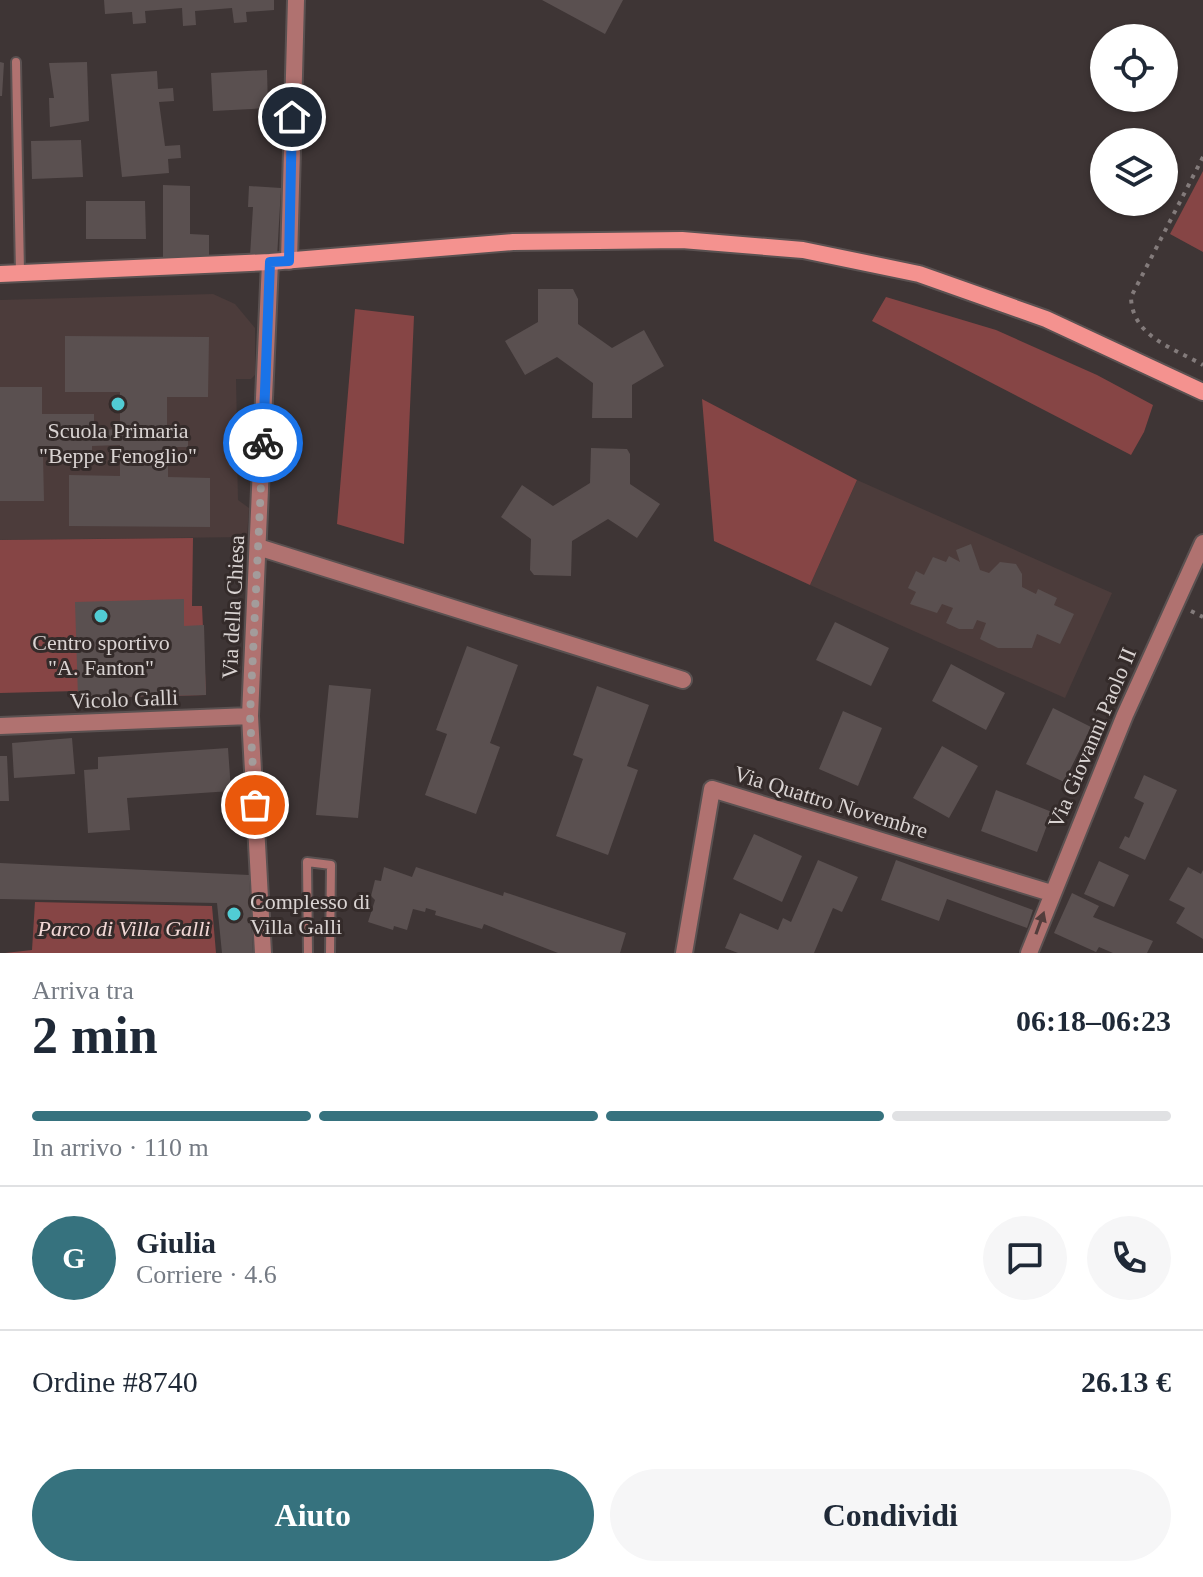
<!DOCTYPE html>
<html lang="it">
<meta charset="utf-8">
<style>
:root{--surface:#fff;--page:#f6f6f7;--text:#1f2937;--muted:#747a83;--line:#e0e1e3;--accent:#36727e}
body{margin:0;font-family:Georgia,serif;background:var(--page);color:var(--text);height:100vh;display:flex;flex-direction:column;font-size:30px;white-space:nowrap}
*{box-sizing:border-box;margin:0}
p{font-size:26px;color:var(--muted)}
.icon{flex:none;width:44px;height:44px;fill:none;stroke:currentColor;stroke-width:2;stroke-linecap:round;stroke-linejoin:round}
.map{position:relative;height:953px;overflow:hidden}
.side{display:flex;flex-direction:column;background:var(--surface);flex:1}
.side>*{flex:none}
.tools{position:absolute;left:1090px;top:24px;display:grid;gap:16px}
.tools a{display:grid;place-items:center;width:88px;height:88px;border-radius:50%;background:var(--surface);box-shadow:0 2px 6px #0004;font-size:40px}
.pin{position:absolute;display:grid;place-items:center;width:68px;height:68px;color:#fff;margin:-34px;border:4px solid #fff;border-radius:50%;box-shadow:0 2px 8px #0007}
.courier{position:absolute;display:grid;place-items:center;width:80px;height:80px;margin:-40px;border:6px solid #1a73e8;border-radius:50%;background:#fff;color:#222;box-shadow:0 2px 10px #0007}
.head em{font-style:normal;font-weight:700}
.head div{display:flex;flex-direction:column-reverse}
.head{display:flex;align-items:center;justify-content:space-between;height:136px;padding:0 32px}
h1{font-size:52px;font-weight:700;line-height:60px}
.bar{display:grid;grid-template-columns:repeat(4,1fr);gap:12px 8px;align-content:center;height:96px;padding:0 32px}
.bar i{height:10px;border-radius:6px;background:var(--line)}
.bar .active{background:var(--accent)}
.bar p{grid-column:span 4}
.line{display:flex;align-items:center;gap:20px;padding:0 32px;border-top:2px solid var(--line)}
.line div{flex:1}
.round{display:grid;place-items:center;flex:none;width:84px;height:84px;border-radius:42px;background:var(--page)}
.button{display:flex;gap:16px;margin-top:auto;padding:16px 32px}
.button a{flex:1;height:92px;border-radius:48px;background:var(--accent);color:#fff;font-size:32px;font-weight:700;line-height:92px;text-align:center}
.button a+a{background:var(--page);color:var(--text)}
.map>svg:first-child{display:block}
</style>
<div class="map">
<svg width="1203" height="953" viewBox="0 0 1203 953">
<rect width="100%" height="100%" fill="#3e3535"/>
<path fill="#4c3c3b" d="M 213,294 L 235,304 L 255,328 L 255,375 L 251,379 L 236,379 L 237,428 L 225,439 L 225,444 L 237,453 L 238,500 L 249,508 L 247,537 L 0,540 L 0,300 Z
M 857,480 L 1112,593 L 1065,698 L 810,585 Z"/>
<path fill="#864545" d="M 1203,171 L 1203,252 L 1170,234 Z
M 886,297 L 996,330 L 1097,375 L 1153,405 L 1144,432 L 1131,455 L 872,321 Z
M 355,309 L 414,316 L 404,544 L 337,524 Z
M 702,399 L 857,480 L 810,585 L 714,541 Z
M 193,538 L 192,606 L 202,606 L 206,695 L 78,698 L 77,691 L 0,693 L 0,540 Z
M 35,902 L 212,906 L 216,953 L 5,953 L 32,950 Z"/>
<path fill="#5a5050" d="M 104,0 L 274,0 L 274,10 L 246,12 L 247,22 L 234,23 L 232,8 L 195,11 L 196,25 L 183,26 L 182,8 L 145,11 L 146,23 L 133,24 L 132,12 L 105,14 Z
M 542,0 L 623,0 L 605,34 Z
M 0,62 L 4,63 L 2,96 L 0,96 Z
M 87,62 L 89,121 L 50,127 L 49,98 L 54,98 L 49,63 Z
M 267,70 L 268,108 L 213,111 L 211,73 Z
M 157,71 L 158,89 L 173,88 L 174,101 L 159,102 L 165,146 L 180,145 L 181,158 L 168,159 L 169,173 L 122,177 L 111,74 Z
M 81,140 L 83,177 L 32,179 L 31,141 Z
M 163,185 L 190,186 L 190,234 L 209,235 L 209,257 L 163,257 Z
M 249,186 L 281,188 L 277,258 L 250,256 L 253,207 L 248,207 Z
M 86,201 L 145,201 L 146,239 L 86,239 Z
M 538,289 L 573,289 L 578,299 L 578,324 L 612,348 L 644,330 L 664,366 L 632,385 L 632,418 L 592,418 L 593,383 L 557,357 L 525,375 L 505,341 L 538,322 Z
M 65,336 L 209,337 L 208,397 L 167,397 L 167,426 L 188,426 L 188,447 L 168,447 L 168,477 L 210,478 L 210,527 L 69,526 L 69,475 L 120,476 L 120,445 L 92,446 L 92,456 L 43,456 L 44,501 L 0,501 L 0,387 L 42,387 L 42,414 L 94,414 L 94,430 L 120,429 L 120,392 L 65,392 Z
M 591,448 L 627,449 L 630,454 L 630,484 L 660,504 L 637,538 L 608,519 L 572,541 L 571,576 L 534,575 L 530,570 L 531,539 L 501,517 L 522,485 L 553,506 L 590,483 Z
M 971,544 L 980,570 L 989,573 L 1000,562 L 1016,564 L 1022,574 L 1022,587 L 1036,594 L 1038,589 L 1057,598 L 1054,605 L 1074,614 L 1060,644 L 1037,634 L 1032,648 L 998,648 L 980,639 L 986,623 L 977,620 L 973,629 L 959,629 L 946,623 L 953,608 L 942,604 L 937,613 L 910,604 L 916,592 L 908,588 L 916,571 L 924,575 L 933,557 L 946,562 L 949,556 L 960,562 L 956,550 Z
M 184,599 L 184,626 L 204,625 L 206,695 L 78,698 L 75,602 Z
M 835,622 L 889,648 L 871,686 L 816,660 Z
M 467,646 L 518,665 L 490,743 L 500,747 L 476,814 L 425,795 L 447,734 L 436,730 Z
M 951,664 L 1005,693 L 986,730 L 932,701 Z
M 329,685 L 371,689 L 358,818 L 316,815 Z
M 597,686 L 649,705 L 627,766 L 638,770 L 608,855 L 556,836 L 583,759 L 573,755 Z
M 1053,708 L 1091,727 L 1064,782 L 1026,764 Z
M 843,711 L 882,728 L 858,786 L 819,769 Z
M 72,738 L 75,774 L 14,778 L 12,743 Z
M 942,746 L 978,766 L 949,818 L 913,798 Z
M 228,748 L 231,791 L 127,798 L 130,830 L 88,833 L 84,770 L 98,769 L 98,757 Z
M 0,756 L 7,756 L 9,801 L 0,801 Z
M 1144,775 L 1177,790 L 1145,860 L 1119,848 L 1125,836 L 1129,838 L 1144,803 L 1134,798 Z
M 996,790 L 1052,812 L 1037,852 L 981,831 Z
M 754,834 L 802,856 L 782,902 L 733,879 Z
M 818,860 L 858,877 L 842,912 L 833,908 L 814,953 L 738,953 L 725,948 L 740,913 L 778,930 L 783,918 L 791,922 Z
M 896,860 L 1033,910 L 1027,928 L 947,899 L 939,921 L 881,900 Z
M 1099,861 L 1129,875 L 1114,907 L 1084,894 Z
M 0,863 L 249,875 L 253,953 L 222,953 L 217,903 L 0,899 Z
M 384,867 L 412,877 L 416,867 L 503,896 L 504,892 L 626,933 L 620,953 L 558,953 L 484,924 L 482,929 L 435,915 L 436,911 L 426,908 L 425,912 L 413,909 L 407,930 L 394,926 L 393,930 L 368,922 L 375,900 L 371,896 L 375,880 L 381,881 Z
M 1188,867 L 1201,874 L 1203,870 L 1203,939 L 1176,923 L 1185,908 L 1169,900 Z
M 1072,893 L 1099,906 L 1093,917 L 1153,941 L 1147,953 L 1113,953 L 1099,947 L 1096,952 L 1054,933 Z"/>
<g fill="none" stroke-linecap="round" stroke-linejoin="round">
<defs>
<path id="lane" d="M 16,62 L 20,273
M 308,953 L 307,862 L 331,865 L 330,953"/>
<path id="street" d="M 289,261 L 296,0
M 258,547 L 683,680
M 0,726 L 250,716
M 263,953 L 250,716 L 270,262
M 684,953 L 712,789 L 1051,893
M 1029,953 L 1125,715 L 1203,543"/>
<path id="secondary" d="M 0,274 L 270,262 L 513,242 L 682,240 L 803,250 L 919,274 L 1046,319 L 1203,392"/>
</defs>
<use href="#lane" stroke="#5a5151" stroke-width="12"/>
<use href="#street" stroke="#5a5151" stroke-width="20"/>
<use href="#secondary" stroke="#5a5151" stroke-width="20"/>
<path stroke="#837b7b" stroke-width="4" stroke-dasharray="4 6" stroke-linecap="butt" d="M 1203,157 L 1131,297 C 1132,336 1171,347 1203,365
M 1191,611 L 1203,617"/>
<use href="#lane" stroke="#b07270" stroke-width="8"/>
<use href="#street" stroke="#b07270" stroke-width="16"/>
<use href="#secondary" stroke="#f4928f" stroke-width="16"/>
</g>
<defs><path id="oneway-solid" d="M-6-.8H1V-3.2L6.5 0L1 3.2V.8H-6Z" transform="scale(2)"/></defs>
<use fill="#533d3c" href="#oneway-solid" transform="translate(1040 923) rotate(-70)"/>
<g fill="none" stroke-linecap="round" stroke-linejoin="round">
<path stroke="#a39c9b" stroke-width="8" stroke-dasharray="0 14.4" d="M 255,805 L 250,716 L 263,443"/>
<path stroke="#1a73e8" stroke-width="10" d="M 263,443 L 270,262 L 289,261 L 292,117"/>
</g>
<g fill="#51ccd4" stroke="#342b2a" stroke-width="3">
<circle cx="118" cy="404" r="8"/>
<circle cx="101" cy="616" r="8"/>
<circle cx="234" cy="914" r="8"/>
</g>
<g text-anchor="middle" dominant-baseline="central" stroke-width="6" stroke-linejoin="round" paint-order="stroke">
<g font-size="22" fill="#d9d3d2" stroke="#342b2a">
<text x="118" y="430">Scuola Primaria<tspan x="118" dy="25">"Beppe Fenoglio"</tspan></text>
<text x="101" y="642">Centro sportivo<tspan x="101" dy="25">"A. Fanton"</tspan></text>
<text x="250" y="901" text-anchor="start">Complesso di<tspan x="250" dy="25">Villa Galli</tspan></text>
</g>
<g font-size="22" fill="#d9d3d2" stroke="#342b2a">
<text transform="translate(233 607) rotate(-87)">Via della Chiesa</text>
<text transform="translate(124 699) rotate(-2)">Vicolo Galli</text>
<text transform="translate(1092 738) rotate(-67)">Via Giovanni Paolo II</text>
<text transform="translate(831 802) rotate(17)">Via Quattro Novembre</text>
</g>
<g font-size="22" font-style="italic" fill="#f2d8d6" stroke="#342b2a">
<text x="124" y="928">Parco di Villa Galli</text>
</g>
</g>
</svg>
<div class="tools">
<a><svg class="icon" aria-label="locate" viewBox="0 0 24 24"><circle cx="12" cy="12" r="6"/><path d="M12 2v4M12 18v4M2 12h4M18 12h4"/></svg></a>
<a><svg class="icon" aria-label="layers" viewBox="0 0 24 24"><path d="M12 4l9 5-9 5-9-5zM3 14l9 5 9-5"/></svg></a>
</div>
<div class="pin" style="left:255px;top:805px;background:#ea580c"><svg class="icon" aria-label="bag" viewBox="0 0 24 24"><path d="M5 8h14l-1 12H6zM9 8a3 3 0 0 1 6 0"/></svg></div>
<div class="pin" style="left:292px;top:117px;background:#1f2937"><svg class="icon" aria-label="home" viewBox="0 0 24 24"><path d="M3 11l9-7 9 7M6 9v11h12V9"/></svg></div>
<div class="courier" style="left:263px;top:443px"><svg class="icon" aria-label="bike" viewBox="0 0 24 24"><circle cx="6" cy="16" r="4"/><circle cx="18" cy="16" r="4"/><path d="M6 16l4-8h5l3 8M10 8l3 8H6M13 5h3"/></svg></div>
</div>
<section class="side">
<div class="head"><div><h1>2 min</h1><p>Arriva tra</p></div><em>06:18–06:23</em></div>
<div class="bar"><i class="active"></i><i class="active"></i><i class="active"></i><i></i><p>In arrivo · 110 m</p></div>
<div class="line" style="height:144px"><b class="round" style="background:var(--accent);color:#fff">G</b><div><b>Giulia</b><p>Corriere · 4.6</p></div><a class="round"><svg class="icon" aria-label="chat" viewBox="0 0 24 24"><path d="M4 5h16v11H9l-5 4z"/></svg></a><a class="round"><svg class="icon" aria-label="phone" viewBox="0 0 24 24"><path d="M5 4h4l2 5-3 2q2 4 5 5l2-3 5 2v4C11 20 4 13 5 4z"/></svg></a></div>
<div class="line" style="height:104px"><div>Ordine #8740</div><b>26.13 €</b></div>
<div class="button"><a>Aiuto</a><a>Condividi</a></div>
</section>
